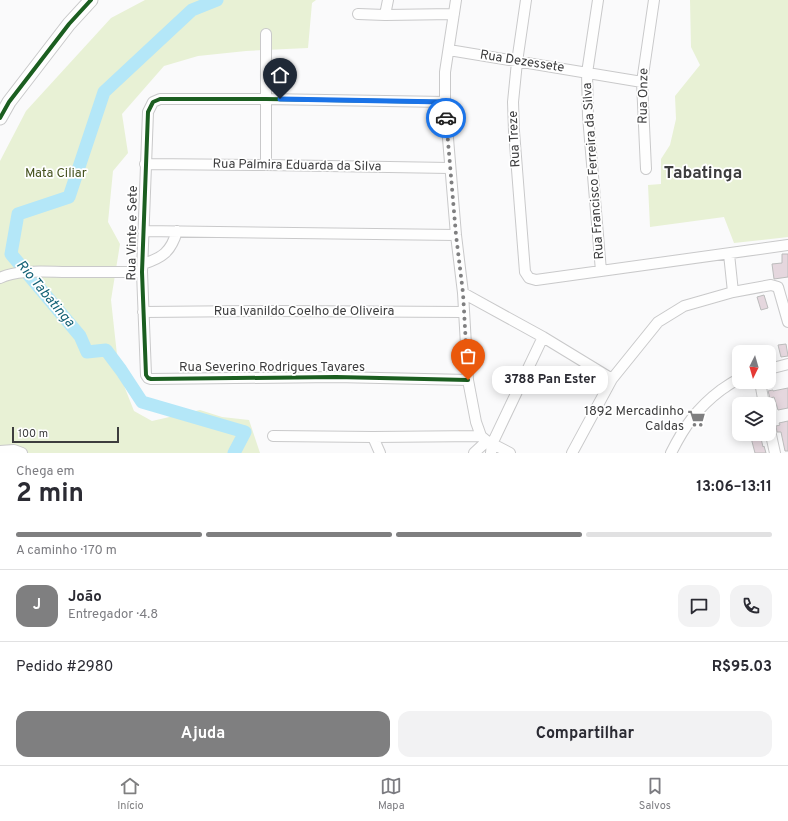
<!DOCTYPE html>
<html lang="pt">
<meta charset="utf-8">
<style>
:root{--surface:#fff;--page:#f2f2f3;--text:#2b2b33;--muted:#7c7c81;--line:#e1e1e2;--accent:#7f7f80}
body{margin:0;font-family:Overpass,sans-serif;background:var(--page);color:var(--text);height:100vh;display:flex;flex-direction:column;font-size:15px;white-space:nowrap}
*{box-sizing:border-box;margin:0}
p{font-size:13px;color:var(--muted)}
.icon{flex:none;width:22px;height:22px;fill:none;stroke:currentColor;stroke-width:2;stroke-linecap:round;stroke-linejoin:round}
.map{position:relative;height:453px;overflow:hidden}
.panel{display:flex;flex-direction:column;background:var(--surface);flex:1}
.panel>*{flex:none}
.needle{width:26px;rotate:185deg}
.controls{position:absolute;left:732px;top:345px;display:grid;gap:8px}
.controls a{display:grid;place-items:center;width:44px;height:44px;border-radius:8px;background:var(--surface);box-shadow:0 2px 10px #0003;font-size:20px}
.scale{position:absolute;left:12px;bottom:10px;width:107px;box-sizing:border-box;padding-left:4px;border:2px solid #3d3d3e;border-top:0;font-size:11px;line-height:14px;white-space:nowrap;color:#3d3d3e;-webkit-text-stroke:3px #fff;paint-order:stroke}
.pin{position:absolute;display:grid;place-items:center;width:34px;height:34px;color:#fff;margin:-41px -17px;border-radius:50% 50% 50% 0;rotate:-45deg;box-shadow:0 0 4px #0007}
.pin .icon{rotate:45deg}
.courier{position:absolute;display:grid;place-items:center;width:40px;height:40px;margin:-20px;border:3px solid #1a73e8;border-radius:50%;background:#fff;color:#222;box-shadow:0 1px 5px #0007}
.bubble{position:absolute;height:28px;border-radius:12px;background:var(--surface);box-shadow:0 2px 10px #0003;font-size:13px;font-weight:700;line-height:28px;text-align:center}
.overview em{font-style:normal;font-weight:700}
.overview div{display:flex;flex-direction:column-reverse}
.overview{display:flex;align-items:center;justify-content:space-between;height:68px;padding:0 16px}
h1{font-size:26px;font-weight:700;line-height:30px}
.bar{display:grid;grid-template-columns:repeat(4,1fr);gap:6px 4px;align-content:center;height:48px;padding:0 16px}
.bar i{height:5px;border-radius:3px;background:var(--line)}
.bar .current{background:var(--accent)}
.bar p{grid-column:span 4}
.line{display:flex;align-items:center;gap:10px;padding:0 16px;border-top:1px solid var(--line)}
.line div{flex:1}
.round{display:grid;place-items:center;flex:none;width:42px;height:42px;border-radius:12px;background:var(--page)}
.button{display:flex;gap:8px;margin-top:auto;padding:8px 16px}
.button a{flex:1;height:46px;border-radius:12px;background:var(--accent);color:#fff;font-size:16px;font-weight:700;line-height:46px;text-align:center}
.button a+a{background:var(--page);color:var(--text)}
.tabs{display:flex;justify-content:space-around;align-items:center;height:56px;border-top:1px solid var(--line);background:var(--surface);font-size:11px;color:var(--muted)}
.tabs a{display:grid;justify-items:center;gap:2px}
.tabs .current{color:var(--accent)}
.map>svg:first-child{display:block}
</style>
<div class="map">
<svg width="788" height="453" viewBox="0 0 788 453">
<rect width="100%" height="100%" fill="#fafafb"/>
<path fill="#e8f1d5" d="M 145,0 L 316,0 L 312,3 L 308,48 L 246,51 L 198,56 L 164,66 L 122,114 L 128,153 L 113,171 L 108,222 L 120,244 L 111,300 L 119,373 L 134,411 L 152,421 L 200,410 L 222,417 L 249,420 L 260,453 L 0,453 L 0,161 L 26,111 L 111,18 Z
M 690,0 L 788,0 L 788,237 L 734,243 L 724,217 L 650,227 L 648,185 L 661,184 L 661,159 L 670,145 L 676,119 L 675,96 L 700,65 L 691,47 Z"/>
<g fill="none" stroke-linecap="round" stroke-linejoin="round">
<path stroke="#b4e7f8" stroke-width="13" d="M 217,0 L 192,10 L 104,92 L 69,197 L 18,214 L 11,254 L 80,336 L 87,352 L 106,350 L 121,370 L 142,402 L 245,432 L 234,453"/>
</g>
<path fill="#e5d7de" stroke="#bcbcbc" d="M 782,254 L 788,254 L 788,277 L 774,279 L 772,264 L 782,263 Z
M 764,295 L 768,308 L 761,310 L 757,297 Z
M 786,344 L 788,356 L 781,357 L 778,345 Z
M 788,388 L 788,408 L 778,410 L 775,400 L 774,397 L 770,398 L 768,391 L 773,390 L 773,391 Z
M 788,421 L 788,451 L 785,451 L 781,432 L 777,432 L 776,426 L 780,425 L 779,423 Z
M 750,434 L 760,434 L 763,447 L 764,446 L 766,453 L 755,453 Z"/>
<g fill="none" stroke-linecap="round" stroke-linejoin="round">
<defs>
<path id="minor" d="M 456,0 L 445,72 L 445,102 L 456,235 L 463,293 L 468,380 L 476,422 L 481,436 L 487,441 L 510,453
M 526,0 L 517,62 L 513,102 L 514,131 L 525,272 L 529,278 L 536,280 L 788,245
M 598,0 L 587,73 L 588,116 L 601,271
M 358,14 L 385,15 L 454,14
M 385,15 L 388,0
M 266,34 L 266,165
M 449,50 L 642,82
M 445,102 L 266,99 L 160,99 L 153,102 L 148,112 L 142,272 L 146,375 L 148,378 L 151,379 L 336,377 L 468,380
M 145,164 L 266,165 L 450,168
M 646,169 L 642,82 L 654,0
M 143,231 L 456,235
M 729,254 L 733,292
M 143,264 C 162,258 171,252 177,231
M 0,278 C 17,269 48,272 67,272 C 92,272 117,272 142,272
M 463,293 L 543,337 L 612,379
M 143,312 L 272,311 L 464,312
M 769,369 L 788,364
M 760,382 L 764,404
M 769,426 L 775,453
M 273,436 L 373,437 L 481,436
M 373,437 L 380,453
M 0,451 L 14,450 L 22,453
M 474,453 L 487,441
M 491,453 L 492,444 L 543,337
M 572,453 L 612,379 L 658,322 L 684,306 L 733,292 L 771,285 L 778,287 L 788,322
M 671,453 C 684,427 697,408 721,390 C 727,386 732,382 739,379"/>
<path id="major" d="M 0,118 L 9,102 L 69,24 L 91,0"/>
</defs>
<use href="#minor" stroke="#c9c9ca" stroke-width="12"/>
<use href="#major" stroke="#c9c9ca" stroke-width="15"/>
<use href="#minor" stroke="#fefefe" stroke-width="10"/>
<use href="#major" stroke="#fefefe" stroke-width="13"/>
<defs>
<path id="cycleway" d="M 445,102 L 266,99 L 160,99 L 153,102 L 148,112 L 142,272 L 146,375 L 148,378 L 151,379 L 336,377 L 468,380
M 0,118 L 9,102 L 69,24 L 91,0"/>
</defs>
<use href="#cycleway" stroke="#fff" stroke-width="6"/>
<use href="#cycleway" stroke="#1b5e20" stroke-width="4"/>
</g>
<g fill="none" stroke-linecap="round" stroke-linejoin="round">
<path stroke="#7f7f80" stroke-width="4" stroke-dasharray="0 7.2" d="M 446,118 L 456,235 L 463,293 L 468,380"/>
<path stroke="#1a73e8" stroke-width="5" d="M 280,99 L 445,102 L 446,118"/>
</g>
<defs>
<symbol id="supermarket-bare" viewBox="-9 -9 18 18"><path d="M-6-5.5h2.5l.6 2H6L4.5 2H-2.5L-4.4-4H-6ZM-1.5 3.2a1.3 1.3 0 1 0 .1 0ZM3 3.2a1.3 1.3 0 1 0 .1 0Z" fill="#7f7f80" stroke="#fff" stroke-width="2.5" paint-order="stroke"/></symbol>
</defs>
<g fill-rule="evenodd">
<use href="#supermarket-bare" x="684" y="406" width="25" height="25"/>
</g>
<g text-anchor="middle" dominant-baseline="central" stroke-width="3.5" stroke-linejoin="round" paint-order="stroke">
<g font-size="13" fill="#3d3d3e" stroke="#fff">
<text transform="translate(522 62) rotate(9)">Rua Dezessete</text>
<text transform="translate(644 96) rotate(-89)">Rua Onze</text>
<text transform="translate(515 139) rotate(-93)">Rua Treze</text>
<text transform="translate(297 166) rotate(1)">Rua Palmira Eduarda da Silva</text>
<text transform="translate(594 171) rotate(-94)">Rua Francisco Ferreira da Silva</text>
<text transform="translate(133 233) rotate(-89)">Rua Vinte e Sete</text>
<text x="304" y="312">Rua Ivanildo Coelho de Oliveira</text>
<text x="272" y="368">Rua Severino Rodrigues Tavares</text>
</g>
<g font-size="13" fill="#44511d" stroke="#fff">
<text x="56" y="174">Mata Ciliar</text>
</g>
<g font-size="13" fill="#3d3d3e" stroke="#fff" text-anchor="end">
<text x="684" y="412">1892 Mercadinho<tspan x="684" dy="15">Caldas</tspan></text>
</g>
<g font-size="14" font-style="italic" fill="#136175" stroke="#fff">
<text transform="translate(45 294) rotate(50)">Rio Tabatinga</text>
</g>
<g font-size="17" font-weight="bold" fill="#3d3d3e" stroke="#fff">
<text x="703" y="174">Tabatinga</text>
</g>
</g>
</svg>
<div class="controls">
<a><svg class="needle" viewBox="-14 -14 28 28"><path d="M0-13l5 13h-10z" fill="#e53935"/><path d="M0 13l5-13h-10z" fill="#7c7c81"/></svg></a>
<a><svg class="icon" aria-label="layers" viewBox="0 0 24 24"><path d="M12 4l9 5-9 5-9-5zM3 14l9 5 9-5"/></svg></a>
</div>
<div class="scale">100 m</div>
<div class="pin" style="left:468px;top:380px;background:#ea580c"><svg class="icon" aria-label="bag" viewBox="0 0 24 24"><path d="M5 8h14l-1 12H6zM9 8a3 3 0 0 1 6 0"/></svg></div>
<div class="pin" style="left:280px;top:99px;background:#1f2937"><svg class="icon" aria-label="home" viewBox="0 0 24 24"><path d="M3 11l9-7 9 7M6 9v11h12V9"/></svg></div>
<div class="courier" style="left:446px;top:118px"><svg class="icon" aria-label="car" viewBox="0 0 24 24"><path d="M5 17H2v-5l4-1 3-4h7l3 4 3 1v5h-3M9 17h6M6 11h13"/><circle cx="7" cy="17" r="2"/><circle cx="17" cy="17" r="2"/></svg></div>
<div class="bubble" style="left:492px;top:366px;width:116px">3788 Pan Ester</div>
</div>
<section class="panel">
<div class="overview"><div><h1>2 min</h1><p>Chega em</p></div><em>13:06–13:11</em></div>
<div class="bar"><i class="current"></i><i class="current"></i><i class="current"></i><i></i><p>A caminho · 170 m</p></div>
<div class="line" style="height:72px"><b class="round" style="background:var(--accent);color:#fff">J</b><div><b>João</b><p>Entregador · 4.8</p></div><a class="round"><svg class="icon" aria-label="chat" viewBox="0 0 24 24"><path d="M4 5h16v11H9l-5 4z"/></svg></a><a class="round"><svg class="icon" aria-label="phone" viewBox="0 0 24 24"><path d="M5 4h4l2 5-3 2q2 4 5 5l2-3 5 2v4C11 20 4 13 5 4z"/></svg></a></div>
<div class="line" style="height:52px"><div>Pedido #2980</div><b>R$95.03</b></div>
<div class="button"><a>Ajuda</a><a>Compartilhar</a></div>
</section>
<nav class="tabs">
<a class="current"><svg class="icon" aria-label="home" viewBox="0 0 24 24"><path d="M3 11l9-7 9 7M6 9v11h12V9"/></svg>Início</a>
<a><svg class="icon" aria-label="map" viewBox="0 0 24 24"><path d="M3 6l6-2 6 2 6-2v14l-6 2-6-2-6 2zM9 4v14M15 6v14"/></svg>Mapa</a>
<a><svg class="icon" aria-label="saved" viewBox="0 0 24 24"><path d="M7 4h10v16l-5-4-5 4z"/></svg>Salvos</a>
</nav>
